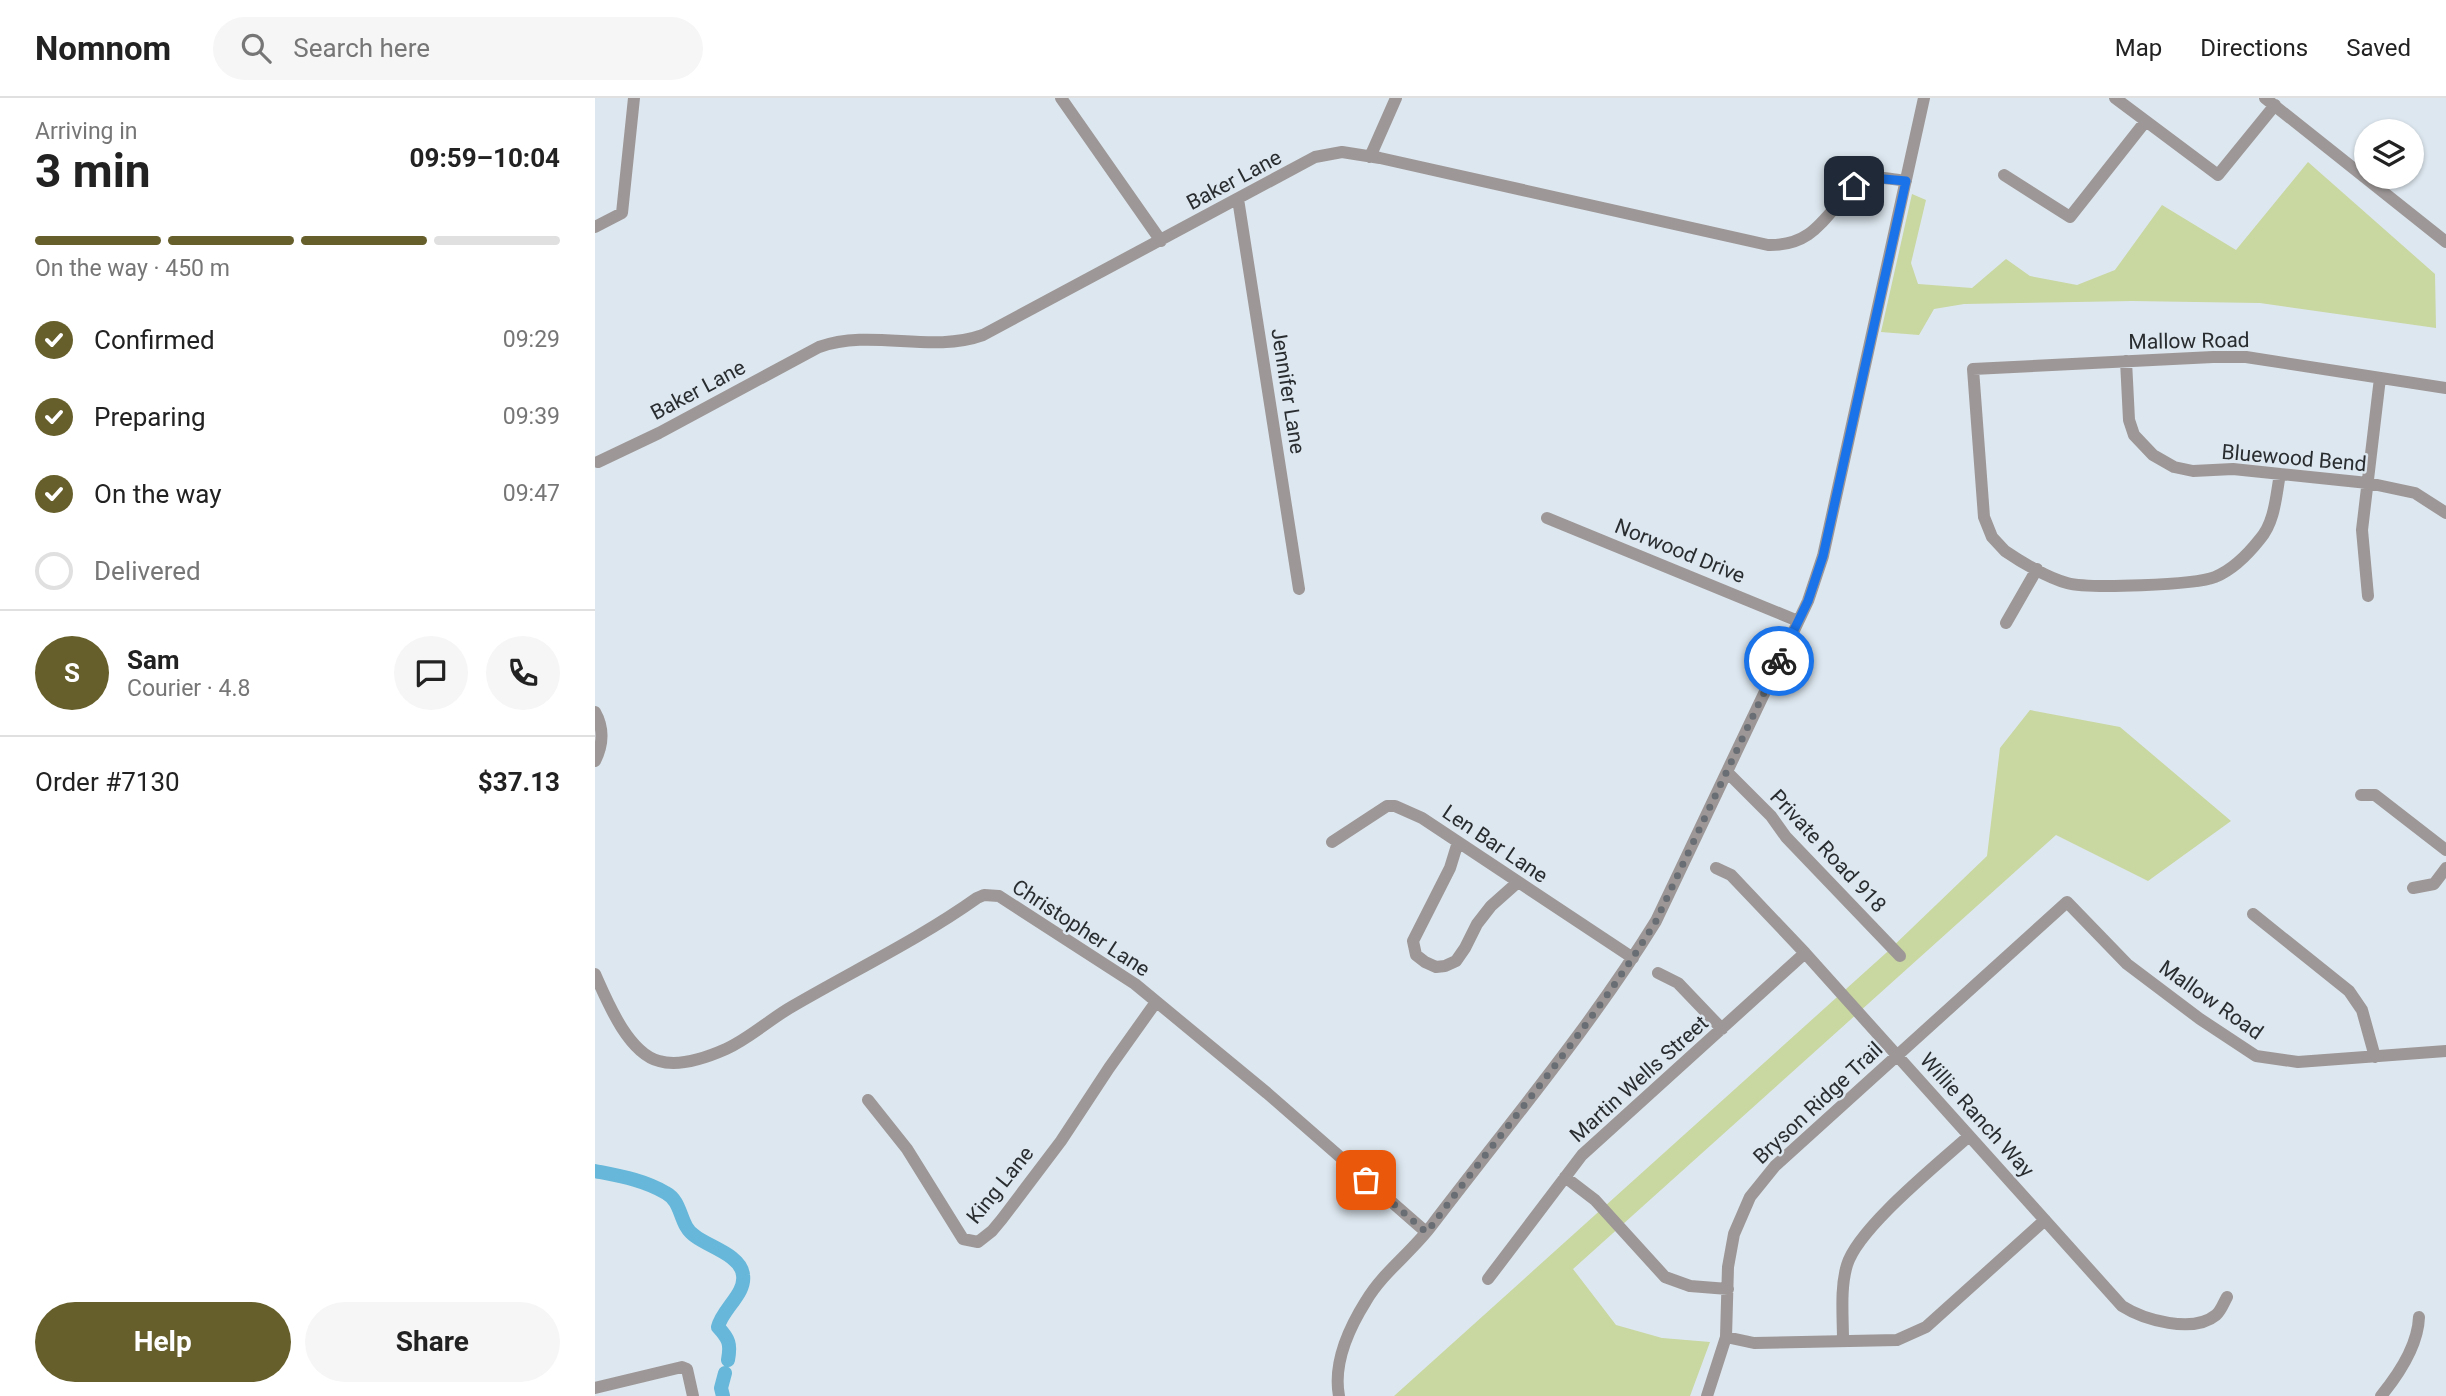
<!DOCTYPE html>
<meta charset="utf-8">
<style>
:root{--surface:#fff;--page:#f6f6f6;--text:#222;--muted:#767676;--line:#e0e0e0;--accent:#665f2b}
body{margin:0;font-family:Roboto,sans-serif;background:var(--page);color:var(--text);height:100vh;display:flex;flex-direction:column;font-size:26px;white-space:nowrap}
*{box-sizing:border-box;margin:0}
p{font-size:23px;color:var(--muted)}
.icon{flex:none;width:38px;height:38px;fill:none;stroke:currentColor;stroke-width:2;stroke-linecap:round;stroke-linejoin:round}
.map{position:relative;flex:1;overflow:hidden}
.drawer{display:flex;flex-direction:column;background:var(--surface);width:595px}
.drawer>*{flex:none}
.fabs{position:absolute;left:1759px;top:21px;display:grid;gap:14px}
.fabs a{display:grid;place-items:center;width:70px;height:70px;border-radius:50%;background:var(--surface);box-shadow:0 2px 5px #0004;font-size:35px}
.pin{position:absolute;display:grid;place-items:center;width:60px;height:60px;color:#fff;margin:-30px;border-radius:14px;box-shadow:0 4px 10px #0006}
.courier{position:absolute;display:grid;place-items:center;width:70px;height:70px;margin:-35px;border:5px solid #1a73e8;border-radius:50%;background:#fff;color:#222;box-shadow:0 2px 9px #0007}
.summary em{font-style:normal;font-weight:700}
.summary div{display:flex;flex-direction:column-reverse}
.summary{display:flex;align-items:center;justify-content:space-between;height:119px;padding:0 35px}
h1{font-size:46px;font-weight:700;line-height:52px}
.bar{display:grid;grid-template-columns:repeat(4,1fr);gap:10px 7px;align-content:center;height:84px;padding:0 35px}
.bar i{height:9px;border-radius:5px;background:var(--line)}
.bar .on{background:var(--accent)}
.bar p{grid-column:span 4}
.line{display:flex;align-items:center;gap:18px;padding:0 35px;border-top:2px solid var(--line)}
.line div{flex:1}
.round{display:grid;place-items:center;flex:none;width:74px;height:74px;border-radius:37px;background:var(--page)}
ol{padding:0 35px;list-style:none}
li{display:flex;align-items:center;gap:21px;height:77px}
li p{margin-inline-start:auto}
li .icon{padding:7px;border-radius:50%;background:var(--accent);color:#fff;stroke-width:4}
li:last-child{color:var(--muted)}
li i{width:38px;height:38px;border:4px solid var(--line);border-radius:50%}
.primary-button{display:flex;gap:14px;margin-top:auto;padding:14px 35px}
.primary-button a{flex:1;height:80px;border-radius:42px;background:var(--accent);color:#fff;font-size:28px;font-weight:700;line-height:80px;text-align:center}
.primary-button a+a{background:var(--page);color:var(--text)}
header{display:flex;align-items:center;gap:42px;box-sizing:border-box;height:98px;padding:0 35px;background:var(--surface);border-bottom:2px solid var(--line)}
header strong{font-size:33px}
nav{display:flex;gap:38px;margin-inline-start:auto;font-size:24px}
.search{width:490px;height:63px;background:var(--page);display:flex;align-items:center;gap:18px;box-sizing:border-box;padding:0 24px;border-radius:38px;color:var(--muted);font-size:26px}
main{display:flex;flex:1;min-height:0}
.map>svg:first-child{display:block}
</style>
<header>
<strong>Nomnom</strong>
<div class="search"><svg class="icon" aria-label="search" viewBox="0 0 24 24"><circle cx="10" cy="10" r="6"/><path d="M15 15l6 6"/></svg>Search here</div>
<nav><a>Map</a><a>Directions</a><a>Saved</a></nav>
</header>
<main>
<section class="drawer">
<div class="summary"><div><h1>3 min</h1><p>Arriving in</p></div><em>09:59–10:04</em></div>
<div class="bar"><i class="on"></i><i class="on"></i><i class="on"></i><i></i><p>On the way · 450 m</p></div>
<ol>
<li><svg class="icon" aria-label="check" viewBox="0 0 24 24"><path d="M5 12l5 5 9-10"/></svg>Confirmed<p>09:29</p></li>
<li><svg class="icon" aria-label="check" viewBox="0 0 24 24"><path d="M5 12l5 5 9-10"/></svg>Preparing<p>09:39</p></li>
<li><svg class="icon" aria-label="check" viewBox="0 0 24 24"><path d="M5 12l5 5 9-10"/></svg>On the way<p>09:47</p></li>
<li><i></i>Delivered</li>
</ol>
<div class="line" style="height:126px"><b class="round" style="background:var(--accent);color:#fff">S</b><div><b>Sam</b><p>Courier · 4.8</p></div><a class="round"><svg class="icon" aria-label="chat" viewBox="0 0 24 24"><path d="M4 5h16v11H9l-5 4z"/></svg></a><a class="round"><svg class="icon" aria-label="phone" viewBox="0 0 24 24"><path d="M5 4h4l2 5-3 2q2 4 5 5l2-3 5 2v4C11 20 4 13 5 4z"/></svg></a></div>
<div class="line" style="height:91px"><div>Order #7130</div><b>$37.13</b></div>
<div class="primary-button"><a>Help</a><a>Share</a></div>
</section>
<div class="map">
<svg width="1851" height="1298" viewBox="0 0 1851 1298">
<rect width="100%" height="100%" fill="#dde7ef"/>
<path fill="#c9d7a0" d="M 1713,64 L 1840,176 L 1841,230 L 1665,205 L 1537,203 L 1369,206 L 1339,211 L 1324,237 L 1286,234 L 1317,96 L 1331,102 L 1316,165 L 1323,186 L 1377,190 L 1411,161 L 1435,178 L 1482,187 L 1520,172 L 1567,107 L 1641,152 Z
M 1435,612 L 1525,629 L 1636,723 L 1553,783 L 1461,737 L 978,1171 L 1021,1227 L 1067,1240 L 1115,1244 L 1095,1298 L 799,1298 L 1291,855 L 1392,758 L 1405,650 Z"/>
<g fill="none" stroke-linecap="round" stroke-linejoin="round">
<path stroke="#66b7d9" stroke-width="14" d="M 0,1073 C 25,1078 49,1082 71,1095 C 88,1104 84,1128 100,1138 C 114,1149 146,1157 148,1177 C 151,1196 127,1211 123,1229 C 134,1241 136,1246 133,1262
M 128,1298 L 126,1290 L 130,1275"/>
<path stroke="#9d9797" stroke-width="12" d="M 466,0 L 566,143
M 1520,0 L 1623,77 L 1680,7
M 1670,0 L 1851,144
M 775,59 L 801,0
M 1409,77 L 1475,119 L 1550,24
M 643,101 L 704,491
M 0,129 L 27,115 L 39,0
M 1531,263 L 1534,322 L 1539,337 L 1558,357 L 1579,369 L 1598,373 L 1638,371 L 1773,385 L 1820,395 L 1851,415
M 3,364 L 64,335 L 224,249 C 277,230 335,256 388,237 L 720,59 L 747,54 L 785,60 L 1173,147 C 1212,148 1225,127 1248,100 C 1254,93 1259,86 1268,82 C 1282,77 1297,81 1311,83
M 1685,376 C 1681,397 1680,424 1665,441 C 1654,455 1637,472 1620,479 C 1600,487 1493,491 1472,485 C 1453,480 1426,464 1410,453 L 1397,439 L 1389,419 L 1378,271 L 1618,259 L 1651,259 L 1851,290
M 952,420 L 1203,523
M 1773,498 L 1767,432 L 1785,280
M 1411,525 L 1442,471
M 0,663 C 8,647 9,630 0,614
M 1132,674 L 1176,718 L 1191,739 L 1305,858
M 1766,697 L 1780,697 L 1851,752
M 737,744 L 792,708 L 800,708 L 827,720 L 1038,860
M 863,744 L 855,770 L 818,843 L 821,857 L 830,864 L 841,869 L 850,868 L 861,863 L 870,850 L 882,826 L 896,808 L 923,784
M 1121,770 L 1136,777 L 1210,855 L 1527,1208 C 1549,1222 1598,1236 1621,1217 C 1626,1213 1629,1204 1632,1199
M 1818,790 L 1839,786 L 1851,770
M 1658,816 L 1754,893 L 1767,912 L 1780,959
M 1063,875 L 1083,885 L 1127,931
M 0,876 C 12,903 33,955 64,963 C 84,969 113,959 131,951 C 155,940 175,921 198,908 C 258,873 326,840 382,800 L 389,797 L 404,798 L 540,886 L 672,995 L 831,1134
M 273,1002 L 312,1051 L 368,1141 L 383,1144 L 397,1133 L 407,1121 L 466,1043 L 514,970 L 561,904
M 970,1079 L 1000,1102 L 1070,1179 L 1095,1188 L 1133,1191
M 893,1181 L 987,1057 L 1210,855
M 1131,1239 L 1159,1245 L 1302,1242 L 1331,1229 L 1450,1122
M 1248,1243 C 1248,1218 1245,1190 1252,1167 C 1263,1130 1343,1066 1374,1038
M 0,1290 L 87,1269 L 92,1271 L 98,1298
M 744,1298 C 738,1266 754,1230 771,1203 C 788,1174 817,1154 837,1127 C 913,1027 995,930 1061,823 L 1213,503 L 1228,458 L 1329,0
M 1112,1298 L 1131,1239 L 1133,1169 L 1139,1136 L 1155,1099 L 1180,1068 L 1472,804 L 1532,866 L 1605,921 L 1661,958 L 1703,964 L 1851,953
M 1786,1298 C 1804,1276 1823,1248 1824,1219"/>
</g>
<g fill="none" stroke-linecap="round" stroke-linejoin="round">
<path stroke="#686e73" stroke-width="7" stroke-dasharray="0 12.6" d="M 771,1082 L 831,1134 L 835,1130 C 910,1028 995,931 1061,823 L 1184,563"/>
<path stroke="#1a73e8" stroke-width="9" d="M 1184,563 L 1213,503 L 1228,458 L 1311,83 L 1278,80 L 1259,88"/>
</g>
<g text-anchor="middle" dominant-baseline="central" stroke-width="5" stroke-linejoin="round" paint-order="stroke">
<g font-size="21" fill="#292d30" stroke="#dde7ef">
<text transform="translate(639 82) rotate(-28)">Baker Lane</text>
<text transform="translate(1594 243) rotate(-1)">Mallow Road</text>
<text transform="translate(103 292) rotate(-28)">Baker Lane</text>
<text transform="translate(693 293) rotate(81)">Jennifer Lane</text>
<text transform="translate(1699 360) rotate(5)">Bluewood Bend</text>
<text transform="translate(1085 453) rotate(22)">Norwood Drive</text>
<text transform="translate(900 746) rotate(34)">Len Bar Lane</text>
<text transform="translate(1233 753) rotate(47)">Private Road 918</text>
<text transform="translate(486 830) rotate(33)">Christopher Lane</text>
<text transform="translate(1616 902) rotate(35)">Mallow Road</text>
<text transform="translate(1044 981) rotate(-42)">Martin Wells Street</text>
<text transform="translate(1223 1005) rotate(-43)">Bryson Ridge Trail</text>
<text transform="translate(1382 1017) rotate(48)">Willie Ranch Way</text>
<text transform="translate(405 1087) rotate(-51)">King Lane</text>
</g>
</g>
</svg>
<div class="fabs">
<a><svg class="icon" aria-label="layers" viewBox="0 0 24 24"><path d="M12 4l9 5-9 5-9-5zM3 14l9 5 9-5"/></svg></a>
</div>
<div class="pin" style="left:771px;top:1082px;background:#ea580c"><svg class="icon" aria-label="bag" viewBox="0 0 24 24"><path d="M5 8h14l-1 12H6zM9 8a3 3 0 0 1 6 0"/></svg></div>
<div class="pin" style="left:1259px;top:88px;background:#1f2937"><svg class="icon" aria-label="home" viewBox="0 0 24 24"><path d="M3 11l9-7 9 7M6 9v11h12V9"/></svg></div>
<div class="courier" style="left:1184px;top:563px"><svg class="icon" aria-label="bike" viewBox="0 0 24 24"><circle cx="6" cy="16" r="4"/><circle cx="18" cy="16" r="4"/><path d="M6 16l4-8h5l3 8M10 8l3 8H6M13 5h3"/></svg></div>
</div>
</main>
